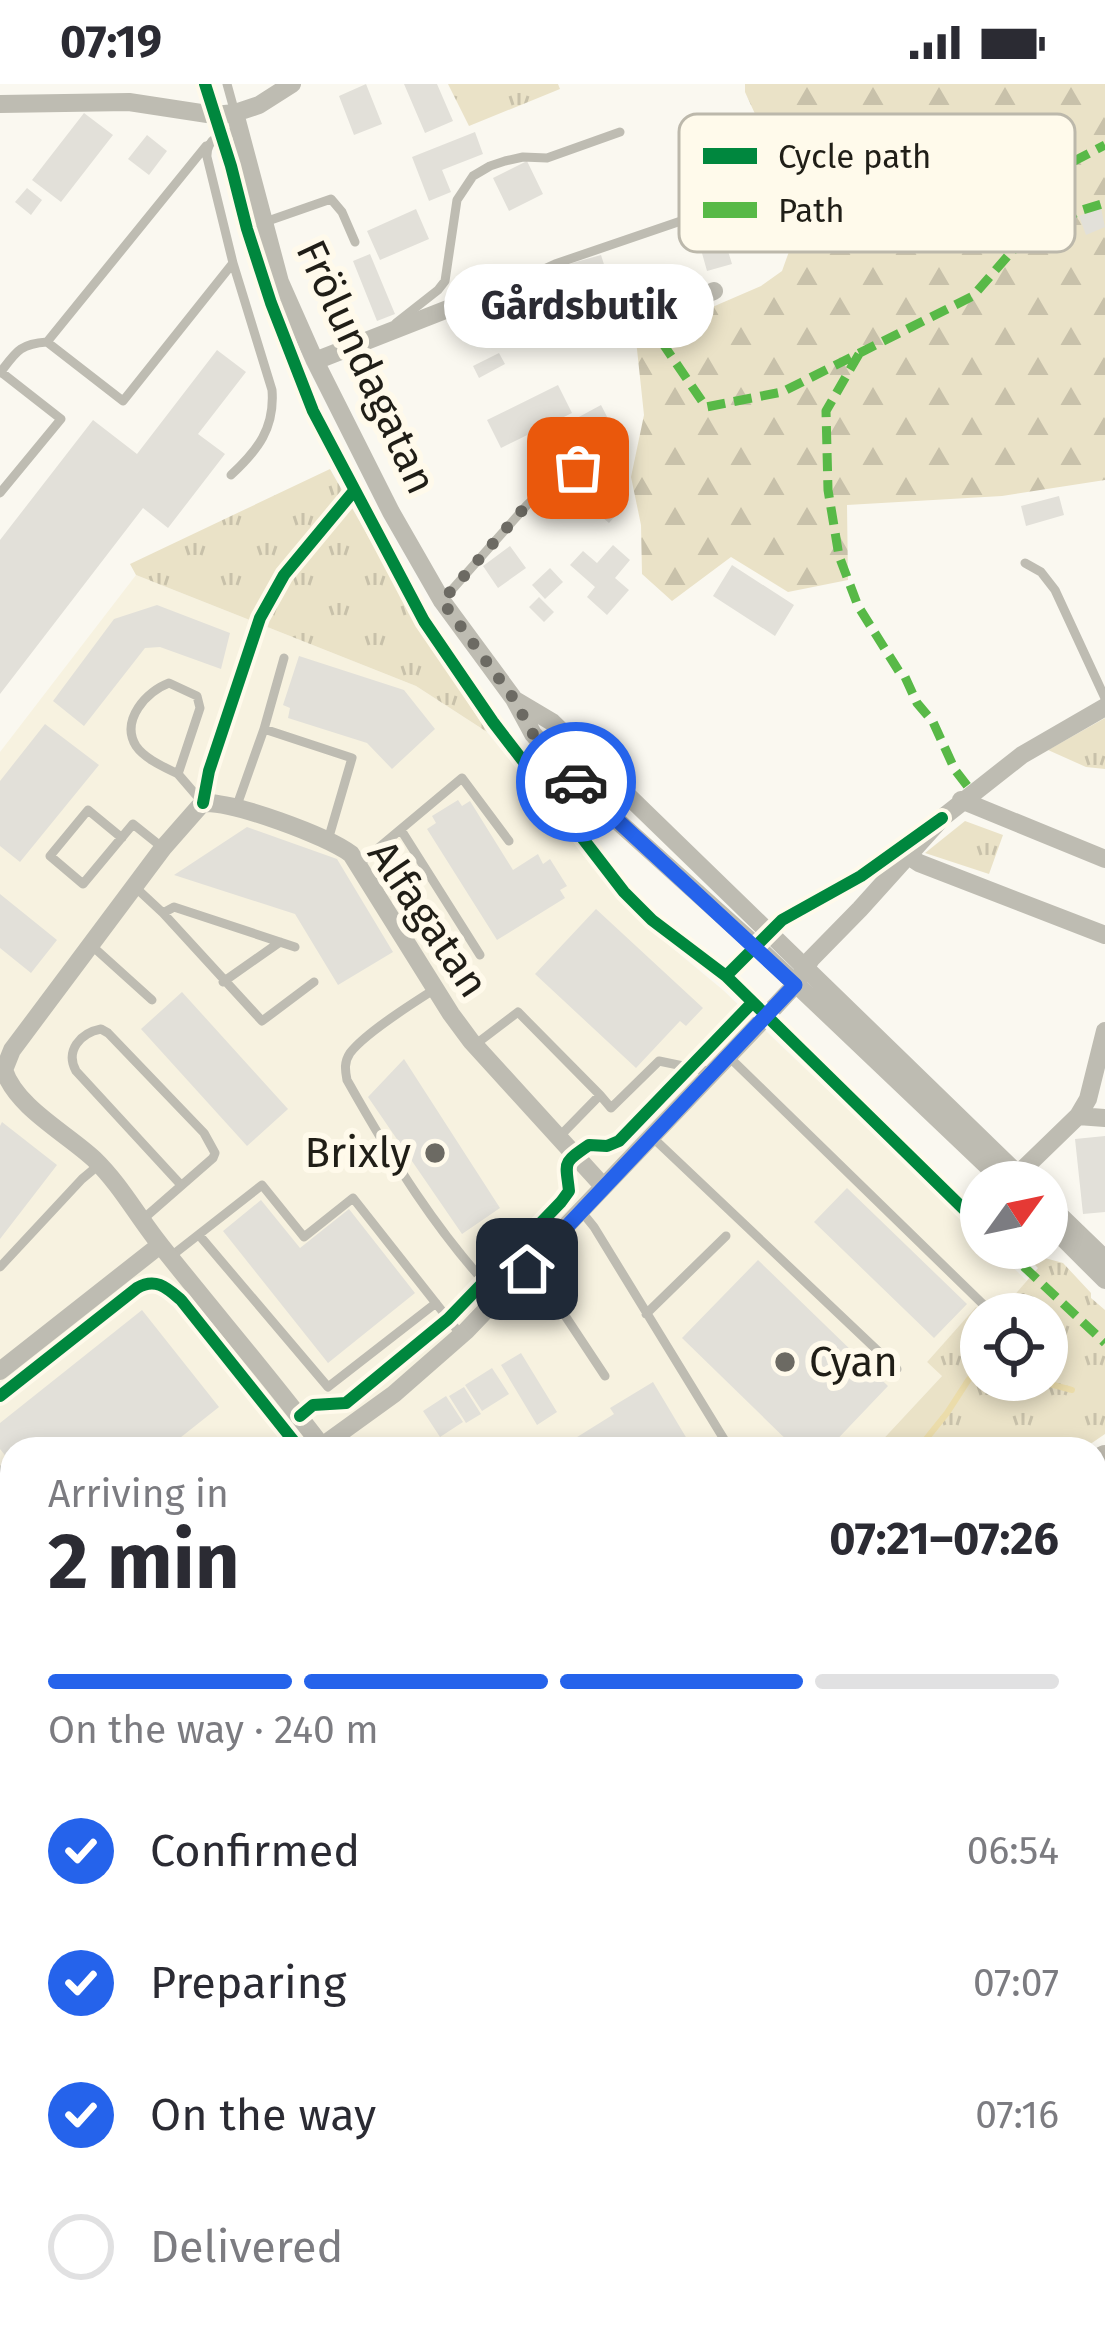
<!DOCTYPE html>
<meta charset="utf-8">
<style>
:root{--surface:#fff;--page:#f2f2f3;--text:#2b2b33;--muted:#7c7c81;--line:#e1e1e2;--accent:#2563eb}
body{margin:0;font-family:"Fira Sans",sans-serif;background:var(--page);color:var(--text);height:100vh;display:flex;flex-direction:column;font-size:45px;white-space:nowrap}
*{box-sizing:border-box;margin:0}
p{font-size:39px;color:var(--muted)}
.icon{flex:none;width:66px;height:66px;fill:none;stroke:currentColor;stroke-width:2;stroke-linecap:round;stroke-linejoin:round}
.map{position:relative;flex:1;overflow:hidden}
.sheet{position:absolute;left:0px;top:1353px;width:1107px;height:900px;display:flex;flex-direction:column;background:var(--surface);border-radius:36px 36px 0 0;box-shadow:0 6px 18px #0003}
.sheet>*{flex:none}
.needle{width:78px;rotate:57deg}
.controls{position:absolute;left:960px;top:1077px;display:grid;gap:24px}
.controls a{display:grid;place-items:center;width:108px;height:108px;border-radius:50%;background:var(--surface);box-shadow:0 6px 18px #0003;font-size:60px}
.pin{position:absolute;display:grid;place-items:center;width:102px;height:102px;color:#fff;margin:-51px;border-radius:24px;box-shadow:0 6px 18px #0006}
.courier{position:absolute;display:grid;place-items:center;width:120px;height:120px;margin:-60px;border:9px solid #2563eb;border-radius:50%;background:#fff;color:#222;box-shadow:0 3px 15px #0007}
.bubble{position:absolute;height:84px;border-radius:42px;background:var(--surface);box-shadow:0 6px 18px #0003;font-size:39px;font-weight:700;line-height:84px;text-align:center}
.overview em{font-style:normal;font-weight:700}
.overview div{display:flex;flex-direction:column-reverse}
.overview{display:flex;align-items:center;justify-content:space-between;height:204px;padding:0 48px}
h1{font-size:78px;font-weight:700;line-height:90px}
.bar{display:grid;grid-template-columns:repeat(4,1fr);gap:18px 12px;align-content:center;height:144px;padding:0 48px}
.bar i{height:15px;border-radius:9px;background:var(--line)}
.bar .on{background:var(--accent)}
.bar p{grid-column:span 4}
ol{padding:0 48px;list-style:none}
li{display:flex;align-items:center;gap:36px;height:132px}
li p{margin-inline-start:auto}
li .icon{padding:12px;border-radius:50%;background:var(--accent);color:#fff;stroke-width:4}
li:last-child{color:var(--muted)}
li i{width:66px;height:66px;border:6px solid var(--line);border-radius:50%}
.status{display:flex;justify-content:space-between;align-items:center;height:84px;padding:0 60px;background:var(--surface);direction:ltr}
.status svg{height:33px;fill:currentColor}
.map>svg:first-child{display:block}
</style>
<div class="status"><b>07:19</b><svg viewBox="0 0 49 12"><path d="M0 12V9h3v3zM5 12V6h3v6zM10 12V3h3v9zM15 12V0h3v12zM26 1h20v11H26zM47 4h2v5h-2z"/></svg></div>
<div class="map">
<svg width="1105" height="2253" viewBox="0 0 1105 2253">
<defs>
<pattern id="grass-tufts" width="24" height="20" patternUnits="userSpaceOnUse" patternTransform="scale(3)"><rect width="24" height="20" fill="#eae2c7"/><path d="M3 7l-1-3M5 7V3M7 7l1-3M15 17l-1-3M17 17v-4M19 17l1-3" fill="none" stroke="#c8c1aa"/></pattern>
<pattern id="forest-firs" width="22" height="20" patternUnits="userSpaceOnUse" patternTransform="scale(3)"><rect width="22" height="20" fill="#eae2c7"/><path d="M5 1l3.5 6h-7zM16 11l3.5 6h-7z" fill="#c8c1aa"/></pattern>
</defs>
<rect width="100%" height="100%" fill="#faf8f0"/>
<path fill="#f7f2e0" d="M 136,491 L 416,602 L 487,648 L 641,838 L 723,906 L 981,1152 L 981,1164 L 993,1164 L 1027,1197 L 998,1230 L 983,1230 L 976,1224 L 927,1278 L 943,1291 L 874,1365 L 12,1365 L 12,1680 L 0,1664 L 0,668 Z
M 1105,1522 L 1105,2253 L 886,2253 L 880,2241 L 1095,2241 L 1095,1530 Z"/>
<path fill="url(#grass-tufts)" d="M 448,0 L 558,0 L 560,5 L 469,42 Z
M 330,385 L 419,542 L 487,648 L 416,602 L 136,491 L 130,480 Z
M 1105,634 L 1105,685 L 1086,683 L 1048,666 Z
M 965,737 L 1003,751 L 989,790 L 925,769 Z
M 1027,1169 L 1063,1179 L 1091,1209 L 1091,1214 L 1105,1226 L 1105,1350 L 1083,1365 L 874,1365 L 942,1292 L 927,1278 L 976,1223 L 983,1230 L 981,1296 L 1047,1296 L 1047,1230 L 998,1230 L 1038,1184 L 1025,1171 Z
M 1105,1428 L 1105,1530 L 1095,1535 L 1095,1434 Z
M 12,1887 L 12,2001 L 0,2007 L 0,1895 Z
M 816,2241 L 880,2241 L 886,2253 L 819,2253 Z"/>
<path fill="url(#forest-firs)" d="M 745,0 L 1105,0 L 1105,396 L 1002,412 L 847,421 L 848,496 L 788,508 L 731,473 L 672,517 L 642,490 L 641,441 L 631,393 L 644,331 L 636,256 L 761,202 L 782,187 L 791,162 L 845,150 L 843,129 L 828,105 L 802,108 L 779,119 L 766,104 L 761,43 L 745,8 Z"/>
<path fill="#eae2c7" d="M 376,2241 L 454,2241 L 459,2253 L 381,2253 Z
M 480,2241 L 648,2241 L 654,2253 L 485,2253 Z
M 671,2241 L 727,2241 L 731,2253 L 676,2253 Z"/>
<g fill="none" stroke-linecap="round" stroke-linejoin="round">
<path stroke="#ebdcaa" stroke-width="6" d="M 1035,1296 L 1072,1306
M 918,1365 L 947,1329 L 969,1295 L 981,1287"/>
</g>
<path fill="#e2e0d9" d="M 366,0 L 382,40 L 354,51 L 339,12 Z
M 404,0 L 437,0 L 453,37 L 425,49 Z
M 84,29 L 113,51 L 61,118 L 32,96 Z
M 475,48 L 483,70 L 442,86 L 451,108 L 429,117 L 412,73 Z
M 147,51 L 167,67 L 149,91 L 128,75 Z
M 527,77 L 543,110 L 509,127 L 493,94 Z
M 27,104 L 42,116 L 31,131 L 15,118 Z
M 1101,124 L 1105,143 L 1086,151 L 1079,132 Z
M 416,125 L 429,155 L 380,176 L 367,147 Z
M 724,154 L 732,180 L 707,187 L 700,162 Z
M 370,170 L 395,230 L 377,237 L 353,177 Z
M 601,171 L 608,193 L 564,206 L 558,183 Z
M 530,198 L 539,223 L 503,237 L 494,212 Z
M 572,223 L 585,252 L 559,264 L 546,235 Z
M 217,266 L 246,288 L 198,350 L 225,370 L 168,444 L 143,424 L 0,610 L 0,456 L 93,336 L 137,370 Z
M 499,269 L 505,280 L 479,294 L 473,282 Z
M 558,301 L 572,329 L 501,364 L 487,336 Z
M 601,321 L 618,354 L 595,367 L 577,334 Z
M 608,400 L 628,417 L 609,439 L 589,422 Z
M 1059,412 L 1064,431 L 1026,442 L 1021,422 Z
M 613,461 L 630,476 L 615,494 L 629,506 L 607,531 L 587,513 L 595,503 L 570,481 L 583,467 L 597,479 Z
M 510,462 L 526,484 L 498,504 L 483,482 Z
M 732,481 L 794,521 L 775,552 L 713,512 Z
M 550,484 L 563,498 L 545,515 L 532,501 Z
M 539,513 L 554,528 L 544,538 L 529,523 Z
M 157,521 L 230,549 L 221,585 L 160,563 L 145,564 L 84,642 L 53,617 L 114,535 Z
M 299,572 L 404,606 L 435,645 L 392,685 L 367,659 L 288,634 L 290,624 L 283,621 Z
M 45,640 L 99,681 L 20,778 L 0,762 L 0,697 Z
M 458,716 L 462,722 L 470,717 L 513,786 L 538,770 L 543,780 L 550,775 L 567,802 L 560,806 L 565,814 L 497,856 L 427,745 L 436,739 L 432,732 Z
M 247,743 L 337,775 L 393,868 L 338,901 L 295,830 L 174,791 Z
M 0,810 L 57,856 L 31,889 L 0,864 Z
M 596,825 L 703,924 L 686,942 L 680,937 L 636,984 L 535,890 Z
M 182,908 L 288,1025 L 247,1062 L 141,945 Z
M 404,975 L 500,1124 L 462,1150 L 368,1013 Z
M 2,1038 L 57,1081 L 0,1155 L 0,1042 Z
M 1105,1052 L 1105,1128 L 1083,1130 L 1075,1055 Z
M 847,1104 L 967,1220 L 934,1254 L 814,1138 Z
M 261,1116 L 300,1164 L 349,1125 L 415,1209 L 328,1279 L 223,1147 Z
M 758,1176 L 888,1302 L 828,1365 L 796,1365 L 682,1254 Z
M 142,1226 L 219,1323 L 166,1365 L 12,1365 L 12,1380 L 0,1365 L 0,1339 Z
M 521,1269 L 557,1328 L 537,1341 L 501,1281 Z
M 492,1284 L 509,1310 L 482,1327 L 465,1301 Z
M 653,1298 L 693,1365 L 558,1365 L 614,1330 L 610,1324 Z
M 464,1303 L 481,1330 L 466,1339 L 449,1312 Z
M 446,1312 L 463,1338 L 440,1353 L 423,1327 Z
M 0,1507 L 12,1523 L 12,1612 L 0,1597 Z
M 1095,1547 L 1105,1566 L 1105,1969 L 1100,1959 L 1095,1962 Z
M 1101,2090 L 1105,2098 L 1105,2142 L 1095,2123 L 1095,2094 Z
M 922,2241 L 1074,2241 L 1081,2253 L 899,2253 Z"/>
<g fill="none" stroke-linecap="round" stroke-linejoin="round">
<path stroke="#bebcb2" stroke-width="9" d="M 227,0 L 235,29
M 206,62 L 47,258 L 123,317 L 233,179
M 265,138 L 331,115 L 342,128 L 355,158
M 533,190 L 555,180 L 716,125 L 741,112
M 396,239 L 438,206 L 445,197 L 457,116 L 473,92 L 490,82 L 505,77 L 523,73 L 547,74 L 620,48
M 0,289 C 16,268 19,260 47,258
M 231,391 C 258,366 275,344 272,306 L 233,179 L 207,73 C 206,53 222,50 239,46
M 0,409 L 61,335 L 1,288
M 1025,479 L 1041,488 L 1055,506 L 1105,614
M 442,517 L 527,421 L 542,407 L 578,384
M 284,574 L 264,645 L 352,674 L 328,756
M 178,690 C 164,683 145,675 136,662 C 120,636 147,607 169,599 L 197,612 L 200,624 L 178,690 L 203,719
M 236,724 L 264,645
M 401,746 L 480,871
M 122,754 L 88,726 L 50,772 L 83,800 L 133,740 L 163,764
M 358,781 L 462,694 L 509,757
M 135,803 L 163,829 L 262,937 L 314,898
M 163,829 L 174,823 L 295,863
M 91,861 L 152,916
M 223,898 L 280,858
M 435,905 C 413,919 365,949 350,969 C 344,978 345,986 347,996 C 391,1074 437,1149 499,1214
M 476,960 L 518,928 L 600,1011 L 558,1054
M 728,972 L 991,1228
M 600,1011 L 611,1024 L 659,977 L 712,988
M 651,1052 L 897,1285
M 581,1127 L 594,1143 L 730,1365
M 142,1136 L 213,1074 L 215,1069 L 204,1049 L 108,949 L 101,945 C 80,949 65,967 76,987 L 181,1101
M 199,1151 L 328,1303 L 436,1219
M 170,1173 L 262,1101 L 304,1153 L 353,1114 L 461,1251
M 0,1183 L 82,1095 L 100,1080
M 527,1185 L 554,1215 L 605,1292
M 646,1230 L 726,1152
M 0,1386 L 12,1401
M 1095,2014 L 1105,2009
M 1095,2149 L 1105,2155
M 1095,2222 L 1105,2242"/>
<path stroke="#bebcb2" stroke-width="18" d="M 0,20 L 129,18 L 214,31 L 235,29 L 259,21 L 292,0
M 235,29 L 280,198 L 315,277 L 391,428 L 442,517 L 514,615 L 533,650 L 582,705 L 756,862 L 1004,1098
M 315,277 L 527,194 L 537,194 L 559,211 L 582,215 L 620,238 L 646,235 L 714,207
M 515,616 L 552,638 L 1026,1098
M 961,716 L 1105,775
M 907,771 L 919,779 L 1105,851
M 1078,1032 L 1105,1034
M 1013,1095 L 1078,1032 L 1088,1015 L 1105,947
M 1047,1119 L 1105,1175
M 1047,1138 L 1105,1196
M 0,1287 L 160,1161
M 322,1362 L 394,1310 L 466,1247 L 757,942 L 795,901 L 811,875 L 860,825 L 942,734 L 1022,671 L 1105,623
M 324,1365 C 272,1296 216,1231 162,1163 C 139,1135 121,1101 94,1075 C 66,1049 16,1023 4,986 L 12,966 L 163,764 L 199,723 L 203,719 C 233,717 327,752 351,770 L 451,930 L 471,957 L 603,1102
M 1095,2061 L 1105,2056
M 786,2241 L 791,2253"/>
<path stroke="#bebaaf" stroke-width="24" d="M 1095,1378 L 1105,1373
M 0,1750 L 12,1754
M 0,1802 L 12,1798"/>
<path stroke="#58b947" stroke-width="9" stroke-dasharray="18 9" stroke-linecap="butt" d="M 1013,166 L 999,116 L 1105,61
M 646,235 L 706,323 L 782,308 L 973,212 L 1013,166 L 1079,127 L 1105,119
M 859,270 L 826,327 L 828,406 L 839,472 L 858,522 L 900,589 L 905,593 L 917,619 L 933,638 L 955,686 L 972,708
M 1004,1164 L 1105,1259
M 1095,1423 L 1105,1416
M 0,1672 L 12,1688
M 0,1886 L 12,1876
M 0,2012 L 12,2005
M 752,2241 L 757,2253"/>
<defs>
<path id="cycleway" d="M 205,0 L 231,82 L 247,145 L 271,219 L 313,327 L 424,537 L 493,638 L 624,808 L 652,836 L 726,892 L 981,1142
M 203,719 L 209,687 L 260,534 L 284,491 L 353,408
M 726,892 L 782,836 L 861,792 L 942,734
M 0,1312 L 137,1204 C 156,1193 167,1204 181,1216 L 300,1365
M 300,1332 L 313,1321 L 346,1319 L 448,1235 L 561,1118 L 569,1107 C 566,1078 561,1080 589,1061 L 607,1062 L 619,1057 L 752,919"/>
</defs>
<use href="#cycleway" stroke="#fffaeb" stroke-width="20"/>
<use href="#cycleway" stroke="#00873e" stroke-width="12"/>
</g>
<g fill="none" stroke-linecap="round" stroke-linejoin="round">
<path stroke="#6c6a63" stroke-width="12" stroke-dasharray="0 21.6" d="M 576,698 L 533,650 L 514,615 L 442,517 L 527,421 L 542,407 L 578,384"/>
<path stroke="#2563eb" stroke-width="15" d="M 527,1185 L 795,901 L 576,698"/>
</g>
<g fill="#6c6a63" stroke="#fffaeb" stroke-width="4.5">
<circle cx="435" cy="1069" r="12"/>
<circle cx="785" cy="1278" r="12"/>
</g>
<g text-anchor="middle" dominant-baseline="central" stroke-width="12" stroke-linejoin="round" paint-order="stroke">
<g font-size="42" fill="#201e17" stroke="#fffaeb">
<text transform="translate(366 283) rotate(65)">Frölundagatan</text>
<text transform="translate(428 835) rotate(56)">Alfagatan</text>
</g>
<g font-size="42" fill="#201e17" stroke="#fffaeb" text-anchor="end">
<text x="411" y="1069">Brixly</text>
<text x="809" y="1278" text-anchor="start">Cyan</text>
</g>
</g>
<rect x="679" y="30" width="396" height="138" rx="18" fill="#fffaeb" stroke="#bcb8ab" stroke-width="3"/>
<rect x="703" y="64" width="54" height="16" fill="#00873e"/>
<rect x="703" y="118" width="54" height="16" fill="#58b947"/>
<g font-size="33" fill="#201e17">
<text x="778" y="84">Cycle path</text>
<text x="778" y="138">Path</text>
</g>
</svg>
<div class="controls">
<a><svg class="needle" viewBox="-14 -14 28 28"><path d="M0-13l5 13h-10z" fill="#e53935"/><path d="M0 13l5-13h-10z" fill="#7c7c81"/></svg></a>
<a><svg class="icon" aria-label="locate" viewBox="0 0 24 24"><circle cx="12" cy="12" r="6"/><path d="M12 2v4M12 18v4M2 12h4M18 12h4"/></svg></a>
</div>
<div class="pin" style="left:578px;top:384px;background:#ea580c"><svg class="icon" aria-label="bag" viewBox="0 0 24 24"><path d="M5 8h14l-1 12H6zM9 8a3 3 0 0 1 6 0"/></svg></div>
<div class="pin" style="left:527px;top:1185px;background:#1f2937"><svg class="icon" aria-label="home" viewBox="0 0 24 24"><path d="M3 11l9-7 9 7M6 9v11h12V9"/></svg></div>
<div class="courier" style="left:576px;top:698px"><svg class="icon" aria-label="car" viewBox="0 0 24 24"><path d="M5 17H2v-5l4-1 3-4h7l3 4 3 1v5h-3M9 17h6M6 11h13"/><circle cx="7" cy="17" r="2"/><circle cx="17" cy="17" r="2"/></svg></div>
<div class="bubble" style="left:444px;top:180px;width:270px">Gårdsbutik</div>
<section class="sheet">
<div class="overview"><div><h1>2 min</h1><p>Arriving in</p></div><em>07:21–07:26</em></div>
<div class="bar"><i class="on"></i><i class="on"></i><i class="on"></i><i></i><p>On the way · 240 m</p></div>
<ol>
<li><svg class="icon" aria-label="check" viewBox="0 0 24 24"><path d="M5 12l5 5 9-10"/></svg>Confirmed<p>06:54</p></li>
<li><svg class="icon" aria-label="check" viewBox="0 0 24 24"><path d="M5 12l5 5 9-10"/></svg>Preparing<p>07:07</p></li>
<li><svg class="icon" aria-label="check" viewBox="0 0 24 24"><path d="M5 12l5 5 9-10"/></svg>On the way<p>07:16</p></li>
<li><i></i>Delivered</li>
</ol>
</section>
</div>
